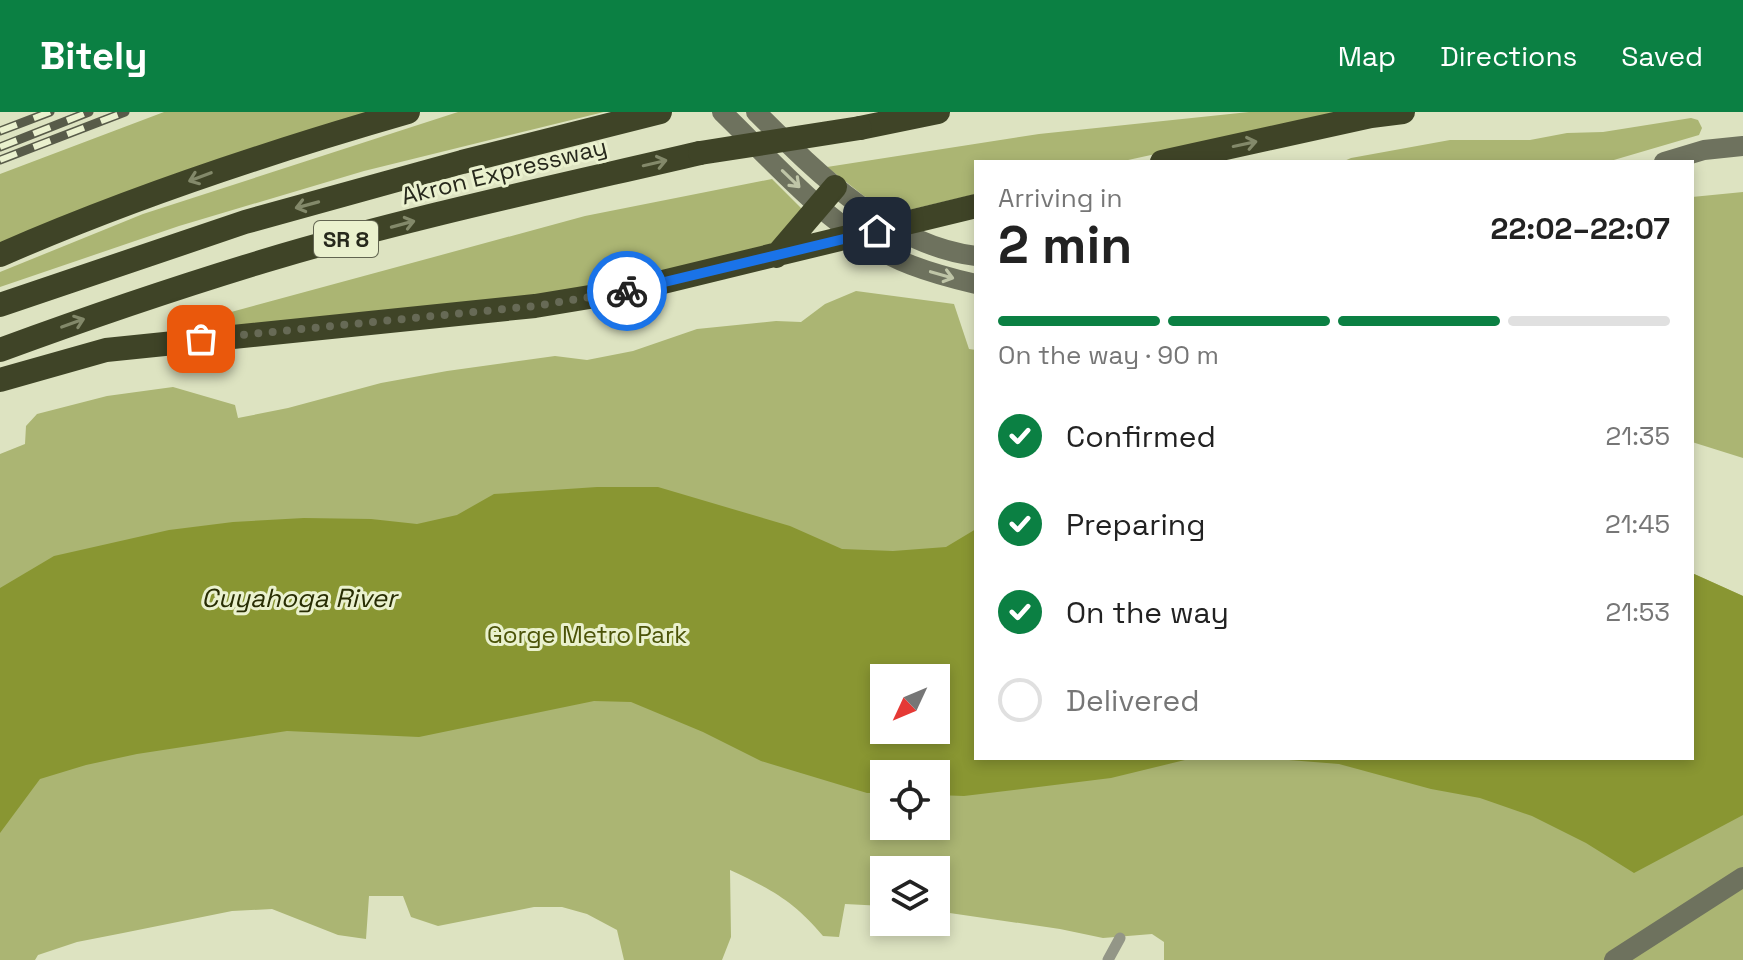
<!DOCTYPE html>
<meta charset="utf-8">
<style>
:root{--surface:#fff;--page:#f6f6f6;--text:#222;--muted:#767676;--line:#e0e0e0;--accent:#0b8043}
body{margin:0;font-family:"Space Grotesk",sans-serif;background:var(--page);color:var(--text);height:100vh;display:flex;flex-direction:column;font-size:30px;white-space:nowrap}
*{box-sizing:border-box;margin:0}
p{font-size:26px;color:var(--muted)}
.icon{flex:none;width:44px;height:44px;fill:none;stroke:currentColor;stroke-width:2;stroke-linecap:round;stroke-linejoin:round}
.map{position:relative;flex:1;overflow:hidden}
.panel{position:absolute;left:974px;top:48px;width:720px;height:600px;display:flex;flex-direction:column;background:var(--surface);border-radius:0px;box-shadow:0 4px 12px #0003}
.panel>*{flex:none}
.needle{width:52px;rotate:226deg}
.controls{position:absolute;left:870px;top:552px;display:grid;gap:16px}
.controls a{display:grid;place-items:center;width:80px;height:80px;border-radius:0px;background:var(--surface);box-shadow:0 4px 12px #0003;font-size:40px}
.pin{position:absolute;display:grid;place-items:center;width:68px;height:68px;color:#fff;margin:-34px;border-radius:16px;box-shadow:0 4px 12px #0006}
.courier{position:absolute;display:grid;place-items:center;width:80px;height:80px;margin:-40px;border:6px solid #1a73e8;border-radius:50%;background:#fff;color:#222;box-shadow:0 2px 10px #0007}
.summary em{font-style:normal;font-weight:600}
.summary div{display:flex;flex-direction:column-reverse}
.summary{display:flex;align-items:center;justify-content:space-between;height:136px;padding:0 24px}
h1{font-size:52px;font-weight:600;line-height:60px}
.bar{display:grid;grid-template-columns:repeat(4,1fr);gap:12px 8px;align-content:center;height:96px;padding:0 24px}
.bar i{height:10px;border-radius:6px;background:var(--line)}
.bar .active{background:var(--accent)}
.bar p{grid-column:span 4}
ol{padding:0 24px;list-style:none}
li{display:flex;align-items:center;gap:24px;height:88px}
li p{margin-inline-start:auto}
li .icon{padding:8px;border-radius:50%;background:var(--accent);color:#fff;stroke-width:4}
li:last-child{color:var(--muted)}
li i{width:44px;height:44px;border:4px solid var(--line);border-radius:50%}
header{display:flex;align-items:center;gap:48px;box-sizing:border-box;height:112px;padding:0 40px;background:var(--accent);color:#fff}
header strong{font-size:38px}
nav{display:flex;gap:44px;margin-inline-start:auto;font-size:28px}
.map>svg:first-child{display:block}
</style>
<header>
<strong>Bitely</strong>
<nav><a>Map</a><a>Directions</a><a>Saved</a></nav>
</header>
<div class="map">
<svg width="1743" height="848" viewBox="0 0 1743 848">
<rect width="100%" height="100%" fill="#dde3c1"/>
<path fill="#abb573" fill-rule="evenodd" d="M 164,0 L 384,0 L 0,138 L 0,62 Z
M 458,0 L 604,0 L 364,59 L 179,114 L 0,175 L 0,160 L 143,102 Z
M 1249,0 L 1348,0 L 1119,50 L 976,50 L 976,82 L 896,101 L 864,84 L 827,55 L 1039,22 Z
M 1691,6 L 1698,8 L 1702,16 L 1699,23 L 1607,50 L 1342,50 L 1351,46 L 1450,28 L 1530,28 L 1567,21 L 1603,20 Z
M 772,67 L 804,99 L 771,132 L 611,173 L 500,190 L 202,218 L 198,209 L 585,104 Z
M 1743,80 L 1743,346 L 1692,330 L 1692,85 Z
M 856,179 L 954,192 L 969,237 L 976,238 L 976,646 L 1692,646 L 1692,461 L 1743,484 L 1743,848 L 1164,848 L 1164,830 L 1152,822 L 1103,826 L 1060,817 L 936,799 L 936,758 L 884,758 L 884,794 L 845,792 L 839,825 L 823,824 C 794,789 771,777 730,758 L 731,825 L 722,848 L 624,848 L 617,818 L 587,802 L 562,795 L 534,795 L 438,814 L 411,805 L 403,784 L 369,784 L 366,827 L 338,823 L 272,797 L 232,799 L 123,821 L 77,830 L 38,843 L 35,848 L 0,848 L 0,342 L 25,332 L 26,314 L 37,302 L 107,284 L 173,275 L 235,293 L 238,306 L 288,296 L 381,271 L 447,259 L 555,244 L 587,248 L 633,239 L 697,217 L 776,209 L 801,210 L 825,192 ZM 884,566 L 936,566 L 936,618 L 884,618 ZM 884,662 L 936,662 L 936,714 L 884,714 Z"/>
<path fill="#899632" fill-rule="evenodd" d="M 597,375 L 658,375 L 790,414 L 842,437 L 893,439 L 946,435 L 976,417 L 976,646 L 1218,646 L 1189,647 L 1111,666 L 964,684 L 936,683 L 936,662 L 884,662 L 884,681 L 867,681 L 761,649 L 703,620 L 631,590 L 594,589 L 419,625 L 287,619 L 137,642 L 86,653 L 40,667 L 0,721 L 0,476 L 54,444 L 169,418 L 233,410 L 304,406 L 371,407 L 417,412 L 457,403 L 494,382 ZM 884,566 L 936,566 L 936,618 L 884,618 Z
M 1692,461 L 1743,484 L 1743,703 L 1634,761 L 1586,731 L 1532,704 L 1480,686 L 1431,677 L 1339,652 L 1265,646 L 1692,646 Z"/>
<g fill="none" stroke-linecap="round" stroke-linejoin="round">
<path stroke="#939687" stroke-width="11" d="M 1108,848 L 1120,826"/>
<path stroke="#6e725e" stroke-width="20" d="M 722,0 C 779,55 836,124 911,153 C 932,161 954,167 976,172
M 756,0 C 815,59 889,134 976,144
M 1664,50 L 1704,38 L 1743,34
M 1614,848 L 1743,765"/>
<path stroke="#3f4427" stroke-width="24" d="M 860,16 L 938,0
M 1162,50 L 1371,4 L 1403,0
M 0,143 C 132,85 269,40 408,0
M 776,144 L 835,75
M 0,193 L 245,110 L 462,50 L 660,0
M 0,238 C 87,206 175,176 264,149 C 407,106 554,75 700,41
M 0,268 L 106,238 L 535,194 L 626,179 L 976,94"/>
<defs>
<path id="rail" d="M 0,19 L 50,0
M 0,35 L 89,0
M 0,48 L 125,0"/>
</defs>
<use href="#rail" stroke="#585b49" stroke-width="9"/>
<use href="#rail" stroke="#eaf1ce" stroke-width="6" stroke-dasharray="18" stroke-linecap="butt"/>
<path stroke="#3f4427" stroke-width="24" d="M 700,41 L 860,16"/>
</g>
<defs><path id="oneway-shaft" d="M-6 0H5M1.5-3L5.5 0L1.5 3" fill="none" stroke-width="1.6" stroke-linecap="round" stroke-linejoin="round" transform="scale(2)"/></defs>
<g stroke="#83896a">
<use href="#oneway-shaft" transform="translate(1245 32) rotate(-12)"/>
<use href="#oneway-shaft" transform="translate(655 51) rotate(-13)"/>
<use href="#oneway-shaft" transform="translate(200 65) rotate(159)"/>
<use href="#oneway-shaft" transform="translate(307 93) rotate(165)"/>
<use href="#oneway-shaft" transform="translate(403 112) rotate(-15)"/>
<use href="#oneway-shaft" transform="translate(73 211) rotate(-20)"/>
</g>
<g stroke="#bfc5a7">
<use href="#oneway-shaft" transform="translate(791 67) rotate(44)"/>
<use href="#oneway-shaft" transform="translate(942 163) rotate(16)"/>
</g>
<g fill="none" stroke-linecap="round" stroke-linejoin="round">
<path stroke="#676a56" stroke-width="8" stroke-dasharray="0 14.4" d="M 201,227 L 535,194 L 627,179"/>
<path stroke="#1a73e8" stroke-width="10" d="M 627,179 L 877,119"/>
</g>
<g text-anchor="middle" dominant-baseline="central" stroke-width="6" stroke-linejoin="round" paint-order="stroke">
<rect fill="#eaf1ce" stroke="#626551" stroke-width="2" x="314" y="109" width="64" height="36" rx="6"/>
<g font-size="22" font-weight="bold" fill="#27291c">
<text x="346" y="127">SR 8</text>
</g>
<g font-size="24" fill="#27291c" stroke="#eaf1ce">
<text transform="translate(504 59) rotate(-14)">Akron Expressway</text>
</g>
<g font-size="24" fill="#4b5308" stroke="#eaf1ce">
<text x="587" y="522">Gorge Metro Park</text>
</g>
<g font-size="26" font-style="italic" fill="#282d03" stroke="#eaf1ce">
<text x="299" y="486">Cuyahoga River</text>
</g>
</g>
</svg>
<div class="controls">
<a><svg class="needle" viewBox="-14 -14 28 28"><path d="M0-13l5 13h-10z" fill="#e53935"/><path d="M0 13l5-13h-10z" fill="#767676"/></svg></a>
<a><svg class="icon" aria-label="locate" viewBox="0 0 24 24"><circle cx="12" cy="12" r="6"/><path d="M12 2v4M12 18v4M2 12h4M18 12h4"/></svg></a>
<a><svg class="icon" aria-label="layers" viewBox="0 0 24 24"><path d="M12 4l9 5-9 5-9-5zM3 14l9 5 9-5"/></svg></a>
</div>
<div class="pin" style="left:201px;top:227px;background:#ea580c"><svg class="icon" aria-label="bag" viewBox="0 0 24 24"><path d="M5 8h14l-1 12H6zM9 8a3 3 0 0 1 6 0"/></svg></div>
<div class="pin" style="left:877px;top:119px;background:#1f2937"><svg class="icon" aria-label="home" viewBox="0 0 24 24"><path d="M3 11l9-7 9 7M6 9v11h12V9"/></svg></div>
<div class="courier" style="left:627px;top:179px"><svg class="icon" aria-label="bike" viewBox="0 0 24 24"><circle cx="6" cy="16" r="4"/><circle cx="18" cy="16" r="4"/><path d="M6 16l4-8h5l3 8M10 8l3 8H6M13 5h3"/></svg></div>
<section class="panel">
<div class="summary"><div><h1>2 min</h1><p>Arriving in</p></div><em>22:02–22:07</em></div>
<div class="bar"><i class="active"></i><i class="active"></i><i class="active"></i><i></i><p>On the way · 90 m</p></div>
<ol>
<li><svg class="icon" aria-label="check" viewBox="0 0 24 24"><path d="M5 12l5 5 9-10"/></svg>Confirmed<p>21:35</p></li>
<li><svg class="icon" aria-label="check" viewBox="0 0 24 24"><path d="M5 12l5 5 9-10"/></svg>Preparing<p>21:45</p></li>
<li><svg class="icon" aria-label="check" viewBox="0 0 24 24"><path d="M5 12l5 5 9-10"/></svg>On the way<p>21:53</p></li>
<li><i></i>Delivered</li>
</ol>
</section>
</div>
